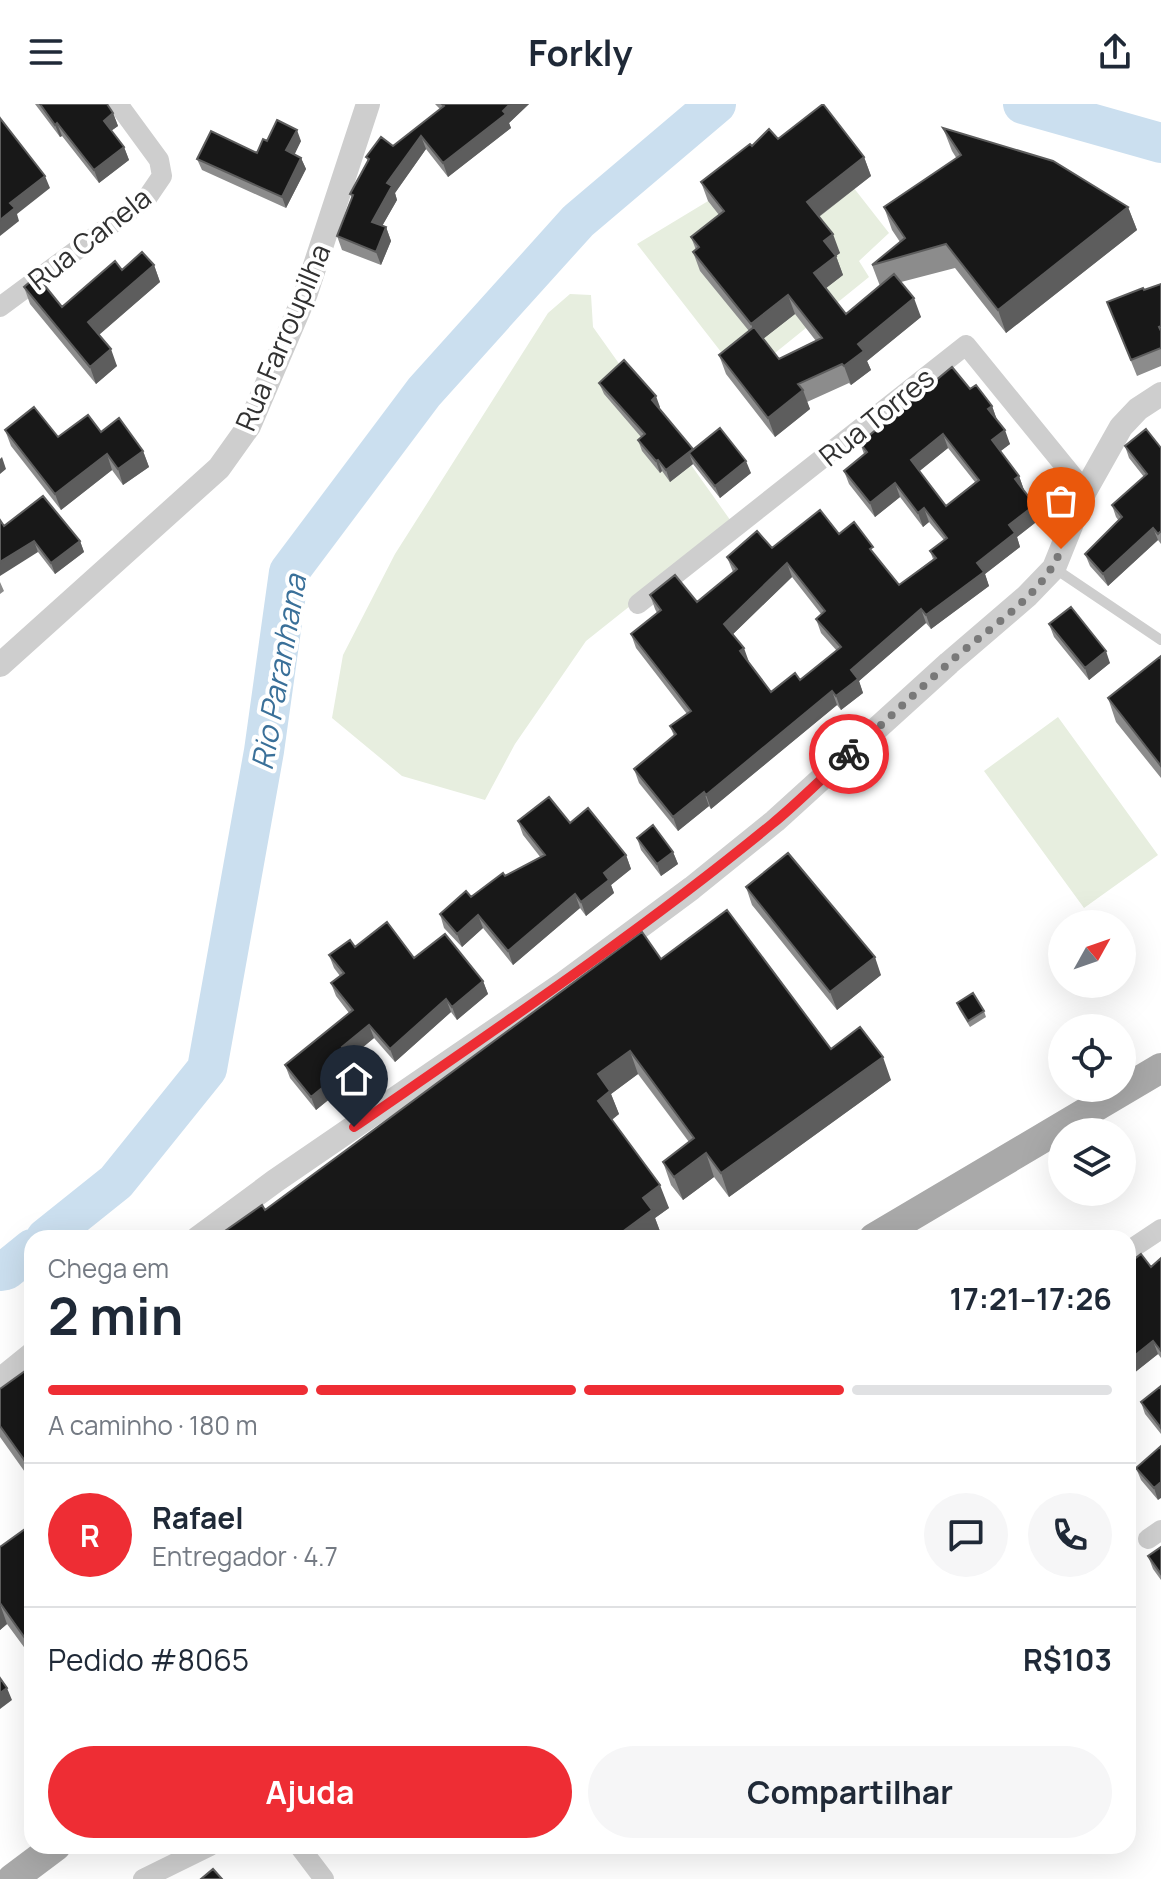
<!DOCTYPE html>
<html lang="pt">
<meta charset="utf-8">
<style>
:root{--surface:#fff;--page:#f6f6f7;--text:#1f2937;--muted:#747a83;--line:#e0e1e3;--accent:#ee2d34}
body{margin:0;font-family:Manrope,sans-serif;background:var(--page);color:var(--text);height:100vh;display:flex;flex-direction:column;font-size:30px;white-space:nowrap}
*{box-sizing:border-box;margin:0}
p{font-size:26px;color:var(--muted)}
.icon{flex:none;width:44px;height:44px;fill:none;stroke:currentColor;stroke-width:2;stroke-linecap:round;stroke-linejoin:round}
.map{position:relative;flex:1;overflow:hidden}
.panel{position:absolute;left:24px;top:1126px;width:1112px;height:624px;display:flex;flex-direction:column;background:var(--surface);border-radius:24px;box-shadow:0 8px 32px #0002}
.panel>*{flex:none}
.needle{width:52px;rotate:50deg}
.controls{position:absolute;left:1048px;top:806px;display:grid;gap:16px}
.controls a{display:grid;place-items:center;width:88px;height:88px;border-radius:50%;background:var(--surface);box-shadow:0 8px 32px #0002;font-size:40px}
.pin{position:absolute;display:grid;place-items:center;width:68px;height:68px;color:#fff;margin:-82px -34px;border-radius:50% 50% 50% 0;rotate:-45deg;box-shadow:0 0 8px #0007}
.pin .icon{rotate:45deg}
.courier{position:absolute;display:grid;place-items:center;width:80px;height:80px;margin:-40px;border:6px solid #ee2d34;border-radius:50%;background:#fff;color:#222;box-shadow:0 2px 10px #0007}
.overview em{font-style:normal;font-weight:700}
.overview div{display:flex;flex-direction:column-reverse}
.overview{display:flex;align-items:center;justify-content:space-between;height:136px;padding:0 24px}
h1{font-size:52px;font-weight:700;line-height:60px}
.bar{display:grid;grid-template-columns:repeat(4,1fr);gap:12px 8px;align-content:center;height:96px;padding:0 24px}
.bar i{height:10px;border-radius:6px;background:var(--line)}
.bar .current{background:var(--accent)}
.bar p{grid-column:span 4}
.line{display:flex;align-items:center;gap:20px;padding:0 24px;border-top:2px solid var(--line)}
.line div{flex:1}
.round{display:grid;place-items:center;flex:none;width:84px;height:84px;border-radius:42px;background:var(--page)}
.action{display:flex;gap:16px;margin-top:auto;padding:16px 24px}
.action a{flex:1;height:92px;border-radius:48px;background:var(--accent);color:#fff;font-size:32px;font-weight:700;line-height:92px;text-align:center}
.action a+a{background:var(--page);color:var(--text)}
header{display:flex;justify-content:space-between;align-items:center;height:104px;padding:0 24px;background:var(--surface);font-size:36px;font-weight:700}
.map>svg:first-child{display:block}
</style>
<header><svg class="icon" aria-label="menu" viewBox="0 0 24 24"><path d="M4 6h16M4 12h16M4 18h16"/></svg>Forkly<svg class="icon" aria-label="share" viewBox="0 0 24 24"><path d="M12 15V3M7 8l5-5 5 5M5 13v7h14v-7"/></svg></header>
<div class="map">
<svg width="1161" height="1775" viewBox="0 0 1161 1775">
<rect width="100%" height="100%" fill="#fff"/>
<path fill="#e7eedf" d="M 814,33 L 889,129 L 859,157 L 869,173 L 775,249 L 760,240 L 732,262 L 637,140 Z
M 570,190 L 591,191 L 593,223 L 733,420 L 586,537 L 515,640 L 485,696 L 402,672 L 332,614 L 343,551 L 395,450 L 548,209 Z
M 1058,613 L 1158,751 L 1084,804 L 984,667 Z"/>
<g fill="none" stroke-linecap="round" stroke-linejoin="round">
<path stroke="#cbdfef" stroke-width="40" d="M 1023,0 L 1161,39
M 46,1134 L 116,1078 L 207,965 L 264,647 L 289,468 L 424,288 L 578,117 L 716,0
M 0,1167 L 6,1166 L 32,1145"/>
<path stroke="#cecece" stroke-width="10" d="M 1054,464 L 1161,536"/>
<path stroke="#cecece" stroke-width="20" d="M 0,203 L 147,94 L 162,72 L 159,56 L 118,0
M 638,500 L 966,241 L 1085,387
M 1128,1147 L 1161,1125
M 1148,1435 L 1161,1426
M 299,1742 L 324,1775
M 143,1775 L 210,1742"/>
<path stroke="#cecece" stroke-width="24" d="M 0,561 L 219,364 L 249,322 L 306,189 L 368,0
M 198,1134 L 275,1077 L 564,879 L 692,784 L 775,717 L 949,559 L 1027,492 L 1054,464 L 1085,387 L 1121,323 L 1138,305 L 1161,290
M 0,1276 L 32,1250"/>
<path stroke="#a9a9a9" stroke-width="30" d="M 874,1134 L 1161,964
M 12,1775 L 56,1742"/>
</g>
<path fill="#8c8c8c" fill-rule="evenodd" d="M 35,0 L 107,0 L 113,9 L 118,22 L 111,27 L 124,43 L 129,56 L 99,79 L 62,32 L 60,33 Z
M 435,0 L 529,0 L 509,19 L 511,24 L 448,73 L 426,45 L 395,89 L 397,96 L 382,122 L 386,123 L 391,137 L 381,161 L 342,146 L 337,132 L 352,94 L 350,90 L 368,58 L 366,53 L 393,42 L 440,5 Z
M 943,24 L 1128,103 L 1137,126 L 1006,229 L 955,164 L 901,178 L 921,213 L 867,257 L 871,266 L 851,281 L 849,279 L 807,298 L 810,305 L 775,333 L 726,270 L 719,251 L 749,227 L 700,167 L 693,148 L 696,146 L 691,133 L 719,111 L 708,97 L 701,78 L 752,42 L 778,35 L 864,53 L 871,72 L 819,113 L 840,149 L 836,152 L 843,171 L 826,184 L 846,210 L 880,182 L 872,161 L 900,138 L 892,126 L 884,103 L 957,55 L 952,47 ZM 795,210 L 816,237 L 779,255 L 763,235 Z
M 267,37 L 301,37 L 294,50 L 301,54 L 306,65 L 286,104 L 202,66 L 197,55 L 257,49 Z
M 154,161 L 160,178 L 99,231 L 117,262 L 96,280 L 30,200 L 24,183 L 62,203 L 122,166 Z
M 1161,180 L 1161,262 L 1137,272 L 1107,198 Z
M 599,279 L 660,303 L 659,305 L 693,346 L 751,369 L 720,394 L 693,360 L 670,378 L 662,367 L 660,369 L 642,347 L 638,336 L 641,333 L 604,290 Z
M 970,285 L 992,302 L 997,316 L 1010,340 L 1000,347 L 1019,372 L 1024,386 L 1035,401 L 1040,415 L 1017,433 L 1020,443 L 985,470 L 989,482 L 931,525 L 926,519 L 859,577 L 863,589 L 841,606 L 837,601 L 711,705 L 709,702 L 678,727 L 639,679 L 634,665 L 674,632 L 670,622 L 687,610 L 636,544 L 631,530 L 657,509 L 655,505 L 650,491 L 697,498 L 733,468 L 727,453 L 839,430 L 877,454 L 899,481 L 933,455 L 930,447 L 944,436 L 929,418 L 923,423 L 900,393 L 875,413 L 849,380 L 844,367 L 864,350 L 860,339 ZM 948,344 L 975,378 L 946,402 L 919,367 ZM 792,473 L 821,510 L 816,515 L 821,529 L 837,547 L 800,576 L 771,588 L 749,558 L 732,531 Z
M 5,326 L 58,333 L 101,328 L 143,347 L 149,363 L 123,381 L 112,366 L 61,406 L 11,342 Z
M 1125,342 L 1161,344 L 1161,440 L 1158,436 L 1108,482 L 1090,462 L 1085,450 L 1119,417 L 1116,413 L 1112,401 L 1144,373 L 1129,354 Z
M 4,422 L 80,437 L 84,448 L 55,470 L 38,448 Z
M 0,478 L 4,487 L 0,490 Z
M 1049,520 L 1110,559 L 1089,576 L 1054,533 Z
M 1161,552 L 1161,674 L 1116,618 L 1108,594 Z
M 518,717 L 570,719 L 626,751 L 631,765 L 611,781 L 614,789 L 586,812 L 580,804 L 513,861 L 483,824 L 462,843 L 444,824 L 440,810 L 505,772 L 541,754 L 523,731 Z
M 637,734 L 673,748 L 678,760 L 661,772 L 641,746 Z
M 746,783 L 881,871 L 837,906 L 752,801 Z
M 355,843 L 414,854 L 483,877 L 488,890 L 457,916 L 451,908 L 395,958 L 374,934 L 349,955 L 356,966 L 360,979 L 345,988 L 343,984 L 316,1006 L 290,974 L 285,961 L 349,909 L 336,892 L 331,879 L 340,872 L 334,864 L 329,851 Z
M 661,855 L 891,976 L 729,1093 L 714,1073 L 683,1096 L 671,1081 L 663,1058 L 689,1038 L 638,970 L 611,990 L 619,1010 L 612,1016 L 669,1104 L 655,1114 L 661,1130 L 265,1106 Z
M 957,899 L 984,907 L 986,913 L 970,923 L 959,905 Z
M 1161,1154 L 1161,1254 L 1158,1250 L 1129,1273 L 1128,1160 L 1151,1163 Z
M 32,1262 L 32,1378 L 0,1333 L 0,1285 Z
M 1161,1282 L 1161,1330 L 1145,1310 L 1141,1298 Z
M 1161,1342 L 1158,1396 L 1141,1376 L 1136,1364 Z
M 32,1420 L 32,1554 L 7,1520 L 0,1526 L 0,1443 Z
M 1161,1443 L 1161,1476 L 1153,1465 L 1148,1452 Z"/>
<path fill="#5d5d5d" d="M 510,0 L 529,0 L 509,19 L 511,24 L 448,73 L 443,59 Z
M 113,9 L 118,22 L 108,29 L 104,17 Z
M 57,19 L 62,32 L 60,33 L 55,21 Z
M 297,26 L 301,37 L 291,58 L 286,46 Z
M 421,32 L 426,45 L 395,89 L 397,96 L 377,131 L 372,118 L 387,79 Z
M 124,43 L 129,56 L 99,79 L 94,66 Z
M 864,53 L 871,72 L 813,117 L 807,98 Z
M 301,54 L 306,65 L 286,104 L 282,93 Z
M 45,72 L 50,84 L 17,110 L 19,117 L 0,132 L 0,116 L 10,99 Z
M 1128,103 L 1137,126 L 1006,229 L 998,206 Z
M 386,123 L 391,137 L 381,161 L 376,148 Z
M 833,130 L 840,149 L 836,152 L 843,171 L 821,188 L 814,169 L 824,137 Z
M 154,161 L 160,178 L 94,235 L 88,218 Z
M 788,191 L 795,210 L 758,239 L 751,220 Z
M 914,194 L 921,213 L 867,257 L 871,266 L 851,281 L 844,262 L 858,240 Z
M 111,245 L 117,262 L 96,280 L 90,263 Z
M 803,286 L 810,305 L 775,333 L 768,314 Z
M 656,292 L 660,303 L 656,308 L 652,296 Z
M 992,302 L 997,316 L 993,319 L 988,305 Z
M 1005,326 L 1010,340 L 997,350 L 992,336 Z
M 943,330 L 948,344 L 916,370 L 911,356 Z
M 693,345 L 689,349 L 693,360 L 670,378 L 666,366 Z
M 143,347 L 149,363 L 123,381 L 118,365 Z
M 107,350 L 112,366 L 61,406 L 55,390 Z
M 2,353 L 6,365 L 0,370 L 0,355 Z
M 658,356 L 662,367 L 660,369 L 656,357 Z
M 746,357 L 751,369 L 720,394 L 715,382 Z
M 1019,372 L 1024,386 L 1015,375 Z
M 895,379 L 900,393 L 875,413 L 870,399 Z
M 1035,401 L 1040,415 L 1017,433 L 1020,443 L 985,470 L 989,482 L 931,525 L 926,511 L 977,459 L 1009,421 Z
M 924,404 L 929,418 L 923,423 L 918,409 Z
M 1153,424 L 1158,436 L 1108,482 L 1103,470 Z
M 34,437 L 38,448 L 0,472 L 0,458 Z
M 80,437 L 84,448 L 55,470 L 51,459 Z
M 787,459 L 792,473 L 729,534 L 724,520 Z
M 921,505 L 926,519 L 859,577 L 863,589 L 841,606 L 836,592 L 851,566 Z
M 744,544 L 749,558 L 740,547 Z
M 1106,547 L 1110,559 L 1089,576 L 1085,564 Z
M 832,587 L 837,601 L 711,705 L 706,691 Z
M 704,688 L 709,702 L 678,727 L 673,713 Z
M 673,748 L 678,760 L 661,772 L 657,760 Z
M 626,751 L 631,765 L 611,781 L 614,789 L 586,812 L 581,798 L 604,769 Z
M 575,790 L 580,804 L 513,861 L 508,847 Z
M 478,811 L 483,824 L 462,843 L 457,830 Z
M 875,853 L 881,871 L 837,906 L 830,888 Z
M 483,877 L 488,890 L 457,916 L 452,903 Z
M 446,895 L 451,908 L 395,958 L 390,945 Z
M 369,921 L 374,934 L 347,956 L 342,943 Z
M 630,947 L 638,970 L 611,990 L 619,1010 L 606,1020 L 598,997 L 598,970 Z
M 883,953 L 891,976 L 729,1093 L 721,1069 Z
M 338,971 L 343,984 L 316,1006 L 311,993 Z
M 706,1049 L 714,1073 L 683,1096 L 674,1073 Z
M 660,1081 L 669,1104 L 655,1114 L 661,1130 L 654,1134 L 614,1134 L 643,1094 Z
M 1153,1237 L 1158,1250 L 1129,1273 L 1128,1257 Z
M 1161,1378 L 1161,1394 L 1158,1396 L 1154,1384 Z
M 0,1500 L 7,1520 L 0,1526 Z
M 7,1584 L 12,1596 L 0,1605 L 0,1589 Z"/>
<path fill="#181818" stroke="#5d5d5d" stroke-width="2" fill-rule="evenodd" d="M 40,0 L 107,0 L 113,9 L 104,17 L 124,43 L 94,66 L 57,19 L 55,21 Z
M 442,0 L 510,0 L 503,7 L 506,10 L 443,59 L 421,32 L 387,79 L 392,82 L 372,118 L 386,123 L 376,148 L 337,132 L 353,91 L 350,90 L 369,55 L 366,53 L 381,33 L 393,42 L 444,2 Z
M 823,0 L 864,53 L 807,98 L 833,130 L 824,137 L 836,152 L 814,169 L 846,210 L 894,170 L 914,194 L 858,240 L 864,247 L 844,262 L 842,260 L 798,280 L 803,286 L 768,314 L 719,251 L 754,223 L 779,255 L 822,234 L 788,191 L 751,220 L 693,148 L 699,143 L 691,133 L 724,107 L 701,78 L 750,40 L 752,42 L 769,25 L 778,35 Z
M 0,14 L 45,72 L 10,99 L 15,104 L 0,116 Z
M 277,16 L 297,26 L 286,46 L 301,54 L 282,93 L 197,55 L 211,27 L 257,49 L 263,35 L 267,37 Z
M 943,24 L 1053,57 L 1128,103 L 998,206 L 946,140 L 872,161 L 905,134 L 884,103 L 961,51 Z
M 142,148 L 154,161 L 88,218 L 111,245 L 90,263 L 24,183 L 37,172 L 62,203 L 115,157 L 122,166 Z
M 1161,180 L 1161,222 L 1159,223 L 1161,227 L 1161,244 L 1131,256 L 1107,198 L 1143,184 L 1144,186 Z
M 624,256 L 656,292 L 652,296 L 693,345 L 666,366 L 658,356 L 656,357 L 638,336 L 645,330 L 599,279 Z
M 952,263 L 970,285 L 976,281 L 992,302 L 988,305 L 1005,326 L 992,336 L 1019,372 L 1015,375 L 1035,401 L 1009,421 L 1015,429 L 977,459 L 984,468 L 926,511 L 921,505 L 851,566 L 858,575 L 836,592 L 832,587 L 706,691 L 704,688 L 673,713 L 634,665 L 676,630 L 670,622 L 691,607 L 631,530 L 661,506 L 650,491 L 675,471 L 697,498 L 737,465 L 727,453 L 757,427 L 772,444 L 820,406 L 839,430 L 854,418 L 873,443 L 870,445 L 899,481 L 936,454 L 930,447 L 947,434 L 924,404 L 918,409 L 895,379 L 870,399 L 844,367 L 867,348 L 860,339 ZM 943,330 L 979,376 L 946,402 L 911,356 ZM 787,459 L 825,507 L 816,515 L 841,543 L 800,576 L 795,569 L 771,588 L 740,547 L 744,544 L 724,520 Z
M 34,303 L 58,333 L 88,311 L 101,328 L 119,314 L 143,347 L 118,365 L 107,350 L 55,390 L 5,326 Z
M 720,324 L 746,357 L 715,382 L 689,349 Z
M 1146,325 L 1161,344 L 1161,427 L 1158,430 L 1153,424 L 1103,470 L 1085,450 L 1122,413 L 1112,401 L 1147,370 L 1125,342 Z
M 43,392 L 80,437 L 51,459 L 34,437 L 0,458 L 0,416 L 4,422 Z
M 1071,503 L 1106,547 L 1085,564 L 1049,520 Z
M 1161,552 L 1161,662 L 1108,594 Z
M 549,693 L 570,719 L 588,704 L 626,751 L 604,769 L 609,776 L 581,798 L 575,790 L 508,847 L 478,811 L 457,830 L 440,810 L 466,787 L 471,793 L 503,769 L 505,772 L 545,751 L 518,717 Z
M 653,721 L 673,748 L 657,760 L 637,734 Z
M 788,749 L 875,853 L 830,888 L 746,783 Z
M 727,806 L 831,945 L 860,923 L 883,953 L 721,1069 L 706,1049 L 674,1073 L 663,1058 L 694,1034 L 630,947 L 598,970 L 610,987 L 598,997 L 660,1081 L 643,1094 L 652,1106 L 614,1134 L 215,1134 L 262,1101 L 265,1106 L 642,828 L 661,855 Z
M 387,818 L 414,854 L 445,830 L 483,877 L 452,903 L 446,895 L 390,945 L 369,921 L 342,943 L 356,966 L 340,975 L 338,971 L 311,993 L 285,961 L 353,906 L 331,879 L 344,869 L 329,851 L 350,836 L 355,843 Z
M 973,889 L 984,907 L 968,917 L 957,899 Z
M 1141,1150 L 1151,1163 L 1161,1154 L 1161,1247 L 1153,1237 L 1128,1257 L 1128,1160 Z
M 32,1262 L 32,1375 L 30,1364 L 0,1322 L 0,1285 Z
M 1161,1282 L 1161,1324 L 1141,1298 Z
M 1161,1342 L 1161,1378 L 1154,1384 L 1136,1364 Z
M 32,1420 L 32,1544 L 0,1499 L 0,1443 Z
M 1161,1443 L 1161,1470 L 1148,1452 Z
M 0,1574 L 7,1584 L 0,1589 Z
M 213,1765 L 222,1775 L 201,1775 Z"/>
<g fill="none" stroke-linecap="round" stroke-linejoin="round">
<path stroke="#797979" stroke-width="8" stroke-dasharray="0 14.4" d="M 849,650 C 883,620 916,588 950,558 C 986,526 1044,491 1061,445"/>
<path stroke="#ee2d34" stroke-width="10" d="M 354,1023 C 496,925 639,829 772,720 C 799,698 823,673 849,650"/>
</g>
<g text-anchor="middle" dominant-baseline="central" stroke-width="8" stroke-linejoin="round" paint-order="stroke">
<g font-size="28" fill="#313131" stroke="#fff">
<text transform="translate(89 134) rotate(-38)">Rua Canela</text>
<text transform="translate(282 233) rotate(-67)">Rua Farroupilha</text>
<text transform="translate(876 312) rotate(-39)">Rua Torres</text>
</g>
<g font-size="30" font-style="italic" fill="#3a7099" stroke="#fff">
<text transform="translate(278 568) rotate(-80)">Rio Paranhana</text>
</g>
</g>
</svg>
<div class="controls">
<a><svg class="needle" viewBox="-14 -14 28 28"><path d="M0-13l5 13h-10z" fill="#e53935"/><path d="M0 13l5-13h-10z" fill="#747a83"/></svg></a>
<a><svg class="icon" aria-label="locate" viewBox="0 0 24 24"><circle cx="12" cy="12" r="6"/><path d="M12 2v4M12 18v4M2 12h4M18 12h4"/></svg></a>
<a><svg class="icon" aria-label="layers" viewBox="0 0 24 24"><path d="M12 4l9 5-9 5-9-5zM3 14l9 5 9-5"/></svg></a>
</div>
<div class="pin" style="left:1061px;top:445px;background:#ea580c"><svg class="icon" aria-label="bag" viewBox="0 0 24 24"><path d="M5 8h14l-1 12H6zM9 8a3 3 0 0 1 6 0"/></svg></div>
<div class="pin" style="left:354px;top:1023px;background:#1f2937"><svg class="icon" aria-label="home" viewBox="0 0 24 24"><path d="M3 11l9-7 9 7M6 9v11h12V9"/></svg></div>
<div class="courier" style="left:849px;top:650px"><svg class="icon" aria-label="bike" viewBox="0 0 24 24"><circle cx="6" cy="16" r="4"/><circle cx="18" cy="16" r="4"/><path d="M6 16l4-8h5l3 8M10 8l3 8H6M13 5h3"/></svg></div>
<section class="panel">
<div class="overview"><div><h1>2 min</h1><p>Chega em</p></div><em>17:21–17:26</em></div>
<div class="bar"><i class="current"></i><i class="current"></i><i class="current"></i><i></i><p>A caminho · 180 m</p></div>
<div class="line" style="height:144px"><b class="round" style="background:var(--accent);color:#fff">R</b><div><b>Rafael</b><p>Entregador · 4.7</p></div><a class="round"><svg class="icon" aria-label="chat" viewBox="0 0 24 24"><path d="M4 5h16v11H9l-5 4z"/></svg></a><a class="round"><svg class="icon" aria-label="phone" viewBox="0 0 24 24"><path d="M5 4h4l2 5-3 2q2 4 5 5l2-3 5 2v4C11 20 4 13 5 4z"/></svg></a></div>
<div class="line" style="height:104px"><div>Pedido #8065</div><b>R$103</b></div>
<div class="action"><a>Ajuda</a><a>Compartilhar</a></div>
</section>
</div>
